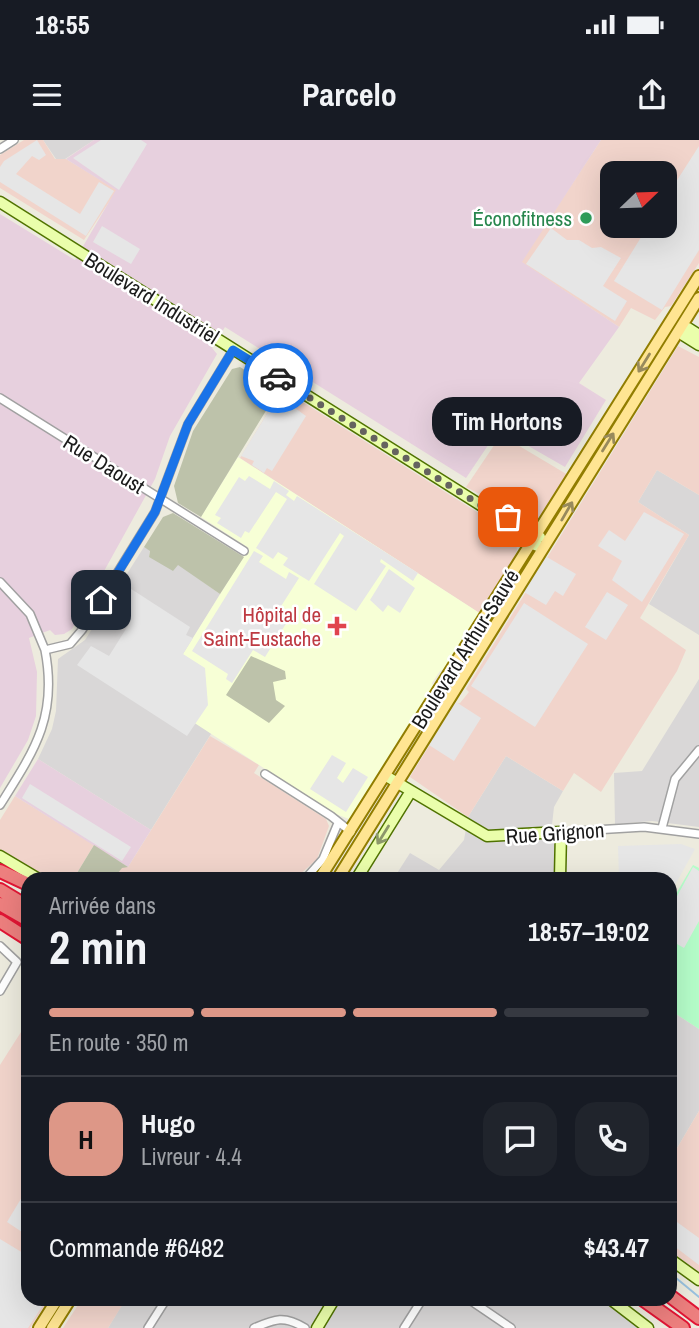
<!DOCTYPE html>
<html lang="fr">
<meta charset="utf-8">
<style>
:root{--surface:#171b24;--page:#20242c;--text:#f1f3f6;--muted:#9ea1a6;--line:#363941;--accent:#dd9787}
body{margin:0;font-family:"Archivo Narrow",sans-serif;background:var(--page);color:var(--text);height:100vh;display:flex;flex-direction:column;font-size:26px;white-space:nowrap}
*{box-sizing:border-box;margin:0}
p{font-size:23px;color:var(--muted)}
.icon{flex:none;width:38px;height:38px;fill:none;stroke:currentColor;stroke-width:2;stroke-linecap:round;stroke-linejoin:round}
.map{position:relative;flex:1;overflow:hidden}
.details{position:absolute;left:21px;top:732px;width:656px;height:434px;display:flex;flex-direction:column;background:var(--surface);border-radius:21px;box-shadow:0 7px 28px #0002}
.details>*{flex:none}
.needle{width:46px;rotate:67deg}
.fabs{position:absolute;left:600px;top:21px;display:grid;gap:14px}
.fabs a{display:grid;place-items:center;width:77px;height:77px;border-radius:14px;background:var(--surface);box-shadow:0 7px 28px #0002;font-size:35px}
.pin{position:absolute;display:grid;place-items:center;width:60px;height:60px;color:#fff;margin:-30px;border-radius:14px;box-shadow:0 4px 10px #0006}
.courier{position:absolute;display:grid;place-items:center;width:70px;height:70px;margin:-35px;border:5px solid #1a73e8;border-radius:50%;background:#fff;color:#222;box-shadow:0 2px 9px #0007}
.bubble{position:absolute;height:49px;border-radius:21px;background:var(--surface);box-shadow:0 7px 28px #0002;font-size:23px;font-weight:700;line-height:49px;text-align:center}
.head em{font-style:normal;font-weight:700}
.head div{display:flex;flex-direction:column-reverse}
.head{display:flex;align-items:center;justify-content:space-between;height:119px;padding:0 28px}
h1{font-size:46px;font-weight:700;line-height:52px}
.bar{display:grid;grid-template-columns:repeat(4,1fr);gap:10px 7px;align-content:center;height:84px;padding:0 28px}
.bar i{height:9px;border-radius:5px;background:var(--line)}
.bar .selected{background:var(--accent)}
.bar p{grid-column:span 4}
.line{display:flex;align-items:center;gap:18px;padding:0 28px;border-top:2px solid var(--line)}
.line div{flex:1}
.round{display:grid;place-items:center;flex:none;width:74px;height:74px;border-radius:21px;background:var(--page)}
.status{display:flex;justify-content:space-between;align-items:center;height:49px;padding:0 35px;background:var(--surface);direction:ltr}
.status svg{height:19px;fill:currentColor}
header{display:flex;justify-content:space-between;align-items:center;height:91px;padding:0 28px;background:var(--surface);font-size:32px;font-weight:700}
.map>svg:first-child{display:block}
</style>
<div class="status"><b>18:55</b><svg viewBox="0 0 49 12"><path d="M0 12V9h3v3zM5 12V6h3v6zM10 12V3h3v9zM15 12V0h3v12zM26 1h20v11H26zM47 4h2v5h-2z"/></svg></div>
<header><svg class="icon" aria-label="menu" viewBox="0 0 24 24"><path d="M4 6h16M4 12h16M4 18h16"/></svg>Parcelo<svg class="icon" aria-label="share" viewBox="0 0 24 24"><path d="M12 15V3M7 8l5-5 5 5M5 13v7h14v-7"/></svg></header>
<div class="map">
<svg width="699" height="1188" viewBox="0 0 699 1188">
<rect width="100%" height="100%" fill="#edebde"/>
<path fill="#d9d7d7" d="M 43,0 L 94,0 L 62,21 L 56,19 Z
M 657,330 L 699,355 L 699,495 L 649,464 L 689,395 L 638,362 Z
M 144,407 L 150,410 L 149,417 L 178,424 L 220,454 L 183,514 L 211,594 L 151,690 L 38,619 L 52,589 L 56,571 L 58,519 L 85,500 Z
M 699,539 L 699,687 L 652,681 L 615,684 L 614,633 L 642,631 Z
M 506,616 L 563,651 L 554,667 L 552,685 L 558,708 L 557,738 L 394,738 L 410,713 L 439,730 L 464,700 L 468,677 Z
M 670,870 L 699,889 L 699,971 L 670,1020 Z
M 126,1158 L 602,1159 L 641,1188 L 108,1188 Z"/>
<path fill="#f1d4cb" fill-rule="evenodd" d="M 24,0 L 43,0 L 55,19 L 66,19 L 117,50 L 84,100 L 0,48 L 0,15 Z
M 601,0 L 699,0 L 699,123 L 671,166 L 665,167 L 655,180 L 631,168 L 619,187 L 521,122 ZM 612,33 L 665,33 L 665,86 L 612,86 Z
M 678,206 L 699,217 L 699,355 L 657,330 L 638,362 L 689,395 L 640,478 L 686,510 L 677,531 L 601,652 L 574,633 L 563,651 L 506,616 L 468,677 L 410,637 L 455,564 L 460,563 L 469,552 L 466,549 Z
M 282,249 L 480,374 L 516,402 L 517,410 L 510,427 L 481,474 L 240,318 Z
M 501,295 L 568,335 L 535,383 L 466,347 Z
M 210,596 L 259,625 L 254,633 L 326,679 L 329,686 L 317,719 L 296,738 L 114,738 L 122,727 L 128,727 Z
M 15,656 L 94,705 L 74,738 L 44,738 L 0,713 L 0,680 Z
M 28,881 L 28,1158 L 49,1159 L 30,1188 L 0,1188 L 0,925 Z
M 699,971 L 699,1133 L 670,1111 L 670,1020 Z
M 82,1159 L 82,1158 L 126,1159 L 108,1188 L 63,1188 Z"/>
<path fill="#e7d0de" d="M 94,0 L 601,0 L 522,122 L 619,187 L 579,243 L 606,260 L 565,327 L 499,289 L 466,338 L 225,187 L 212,208 L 217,214 L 170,296 L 155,339 L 72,489 L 64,494 L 55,495 L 50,490 L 29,498 L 37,532 L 36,576 L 28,600 L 0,648 L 0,74 L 75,120 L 116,50 L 66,19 Z
M 38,619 L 151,690 L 128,727 L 15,656 Z"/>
<path fill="#f7ffd6" d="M 238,317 L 481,474 L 447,528 L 440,531 L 432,543 L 434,548 L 349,679 L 333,673 L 193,582 L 183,514 L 249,408 L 201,377 Z"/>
<path fill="#bdc2aa" d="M 240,227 L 278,251 L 201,377 L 178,363 L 174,346 L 193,291 L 232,229 Z
M 173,373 L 244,417 L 220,454 L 178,425 L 173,431 L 149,417 L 150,411 L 144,407 L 163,377 Z
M 251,516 L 285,531 L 286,539 L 273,542 L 276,560 L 285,566 L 269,583 L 226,555 Z
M 94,705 L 128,727 L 122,728 L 114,738 L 74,738 Z"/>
<path fill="#b5fdc9" d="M 693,725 L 699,728 L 699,889 L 670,870 L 670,764 Z"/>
<path fill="#e6e6e6" d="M 37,0 L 46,15 L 39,20 L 32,16 L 16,34 L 80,74 L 99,42 L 114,51 L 86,96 L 0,42 L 0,27 L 4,21 Z
M 101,0 L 141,0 L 147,4 L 119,50 L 73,18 Z
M 699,6 L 699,110 L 662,170 L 614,141 L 648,86 L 665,86 L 665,59 Z
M 102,86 L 140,109 L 131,124 L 93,102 Z
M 551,88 L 567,100 L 579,100 L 592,108 L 601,107 L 621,118 L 603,146 L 627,161 L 615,181 L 526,124 Z
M 278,256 L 306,276 L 272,331 L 267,328 L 264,333 L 252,325 L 254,321 L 241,316 Z
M 249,336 L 270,349 L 274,341 L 289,351 L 286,355 L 294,361 L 297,356 L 418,433 L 413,441 L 381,419 L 380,422 L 386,426 L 356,471 L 314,444 L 344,396 L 340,393 L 309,441 L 283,425 L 288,418 L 278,412 L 273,419 L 256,408 L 287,359 L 276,352 L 249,393 L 245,391 L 241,398 L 217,383 L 221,378 L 215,375 L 239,337 L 245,341 Z
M 644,372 L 684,394 L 642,462 L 612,440 L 622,421 L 598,406 L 609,390 L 625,401 Z
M 254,411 L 263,416 L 259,422 L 286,439 L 289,432 L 299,438 L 278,471 L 289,479 L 265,517 L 253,510 L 232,543 L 226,539 L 228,534 L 192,511 Z
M 545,416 L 576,434 L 563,456 L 555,451 L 546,465 L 524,452 Z
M 389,429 L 415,448 L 400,473 L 388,465 L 383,472 L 370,460 Z
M 125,445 L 190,487 L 186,495 L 193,498 L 183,514 L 205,528 L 208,565 L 187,596 L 77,525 L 91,506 L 109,516 L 131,481 L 111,468 Z
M 607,452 L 628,465 L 606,500 L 585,487 Z
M 524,463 L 588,504 L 535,587 L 471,546 Z
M 456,562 L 481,578 L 454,621 L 429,605 Z
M 332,615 L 346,623 L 337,638 L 343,643 L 353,628 L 368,637 L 346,672 L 310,649 Z
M 30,644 L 131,707 L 122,721 L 22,658 Z
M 681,704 L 695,709 L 670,754 L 670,738 L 619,738 L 618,706 Z
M 693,727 L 699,731 L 699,781 L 684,808 L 670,800 L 670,769 Z
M 28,1047 L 28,1096 L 7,1082 Z
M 670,1077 L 699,1098 L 699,1125 L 670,1103 Z
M 0,1099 L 28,1116 L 28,1158 L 47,1159 L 28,1188 L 0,1188 Z"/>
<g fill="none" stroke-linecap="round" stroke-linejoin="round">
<path stroke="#9ac2df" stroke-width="2" d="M 670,1133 L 699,1157"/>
<defs>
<path id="street" d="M 0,9 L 14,0
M 0,258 L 244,411
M 0,442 L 30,474 L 45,510
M 265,634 L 331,676 L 351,692
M 0,665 C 34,611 58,577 45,510 L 70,504 L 82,490 L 155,372 L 188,284 L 233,210
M 662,688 L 675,639 L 699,610
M 561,692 L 644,687 L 699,694
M 306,738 L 323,719 L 338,683
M 0,806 L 17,822 L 0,851
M 467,1158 L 511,1188
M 148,1188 L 167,1158
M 254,1188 C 275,1179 284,1175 305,1188
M 404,1188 L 423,1158"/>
<path id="secondary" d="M 0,62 L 482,366 L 528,387 L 540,397
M 688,188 L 699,195
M 683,195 L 699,205
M 488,371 L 524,401 L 538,406
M 386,636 L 487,696 L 561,692 L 560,738
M 0,716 L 37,738
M 357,738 L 411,651
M 670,1119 L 699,1140
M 609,1158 L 648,1188
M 317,1188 L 335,1158"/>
<path id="primary" d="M 320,738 L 699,136
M 338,738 L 699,158
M 39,1188 L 58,1158
M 52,1188 L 71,1158"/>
<path id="highway" d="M 0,731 L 28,744
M 0,750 L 28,767
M 0,764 L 28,780
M 0,781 L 28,799
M 670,1156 L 699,1178
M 641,1158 L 683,1188"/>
</defs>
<use href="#street" stroke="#a1a1a1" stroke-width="10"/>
<use href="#secondary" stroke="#507300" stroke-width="13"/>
<use href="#primary" stroke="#917d00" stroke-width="14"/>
<use href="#highway" stroke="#e11534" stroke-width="16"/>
<use href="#street" stroke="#fff" stroke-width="7"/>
<use href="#secondary" stroke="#eafeab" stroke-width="10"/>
<use href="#primary" stroke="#ffe592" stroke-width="10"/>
<use href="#highway" stroke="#ed7f7e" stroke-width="12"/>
</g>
<defs><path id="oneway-shaft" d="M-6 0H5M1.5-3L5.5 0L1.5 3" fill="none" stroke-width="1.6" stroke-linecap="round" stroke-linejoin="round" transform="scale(1.75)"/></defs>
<g stroke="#988a5c">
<use href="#oneway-shaft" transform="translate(644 223) rotate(122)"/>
<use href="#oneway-shaft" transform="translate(608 302) rotate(-58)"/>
<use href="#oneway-shaft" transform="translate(567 371) rotate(-60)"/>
</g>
<use stroke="#8c976a" href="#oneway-shaft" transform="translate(383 695) rotate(122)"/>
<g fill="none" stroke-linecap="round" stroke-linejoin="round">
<path stroke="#64635f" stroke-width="7" stroke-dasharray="0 12.6" d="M 278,238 L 482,366 L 508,377"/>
<path stroke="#1a73e8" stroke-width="9" d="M 101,460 L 155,372 L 188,284 L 233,210 L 278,238"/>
</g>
<circle fill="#2e9e5b" stroke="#fff" stroke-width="2.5" cx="586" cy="78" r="7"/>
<path fill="#e0444e" stroke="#fff" stroke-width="2.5" d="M333.5 475.5h7v7h7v7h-7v7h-7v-7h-7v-7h7z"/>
<g text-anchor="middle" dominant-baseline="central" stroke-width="5" stroke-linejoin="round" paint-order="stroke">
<g font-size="21" fill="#27864d" stroke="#fff" text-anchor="end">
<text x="572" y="78">Éconofitness</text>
</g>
<g font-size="21" fill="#1a1a1a" stroke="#fff">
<text transform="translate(152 158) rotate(32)">Boulevard Industriel</text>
<text transform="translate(104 324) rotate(32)">Rue Daoust</text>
<text transform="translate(465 509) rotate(-58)">Boulevard Arthur-Sauvé</text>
<text transform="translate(555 693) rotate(-4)">Rue Grignon</text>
</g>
<g font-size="21" fill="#be3a42" stroke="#fff" text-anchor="end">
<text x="321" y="474">Hôpital de<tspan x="321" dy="24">Saint-Eustache</tspan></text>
</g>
</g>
</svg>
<div class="fabs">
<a><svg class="needle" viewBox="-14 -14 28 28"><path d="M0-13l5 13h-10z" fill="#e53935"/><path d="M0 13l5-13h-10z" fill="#9ea1a6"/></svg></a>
</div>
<div class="pin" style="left:508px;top:377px;background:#ea580c"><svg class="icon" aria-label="bag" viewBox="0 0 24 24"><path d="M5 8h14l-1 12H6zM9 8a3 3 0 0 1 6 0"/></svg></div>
<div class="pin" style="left:101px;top:460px;background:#1f2937"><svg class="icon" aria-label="home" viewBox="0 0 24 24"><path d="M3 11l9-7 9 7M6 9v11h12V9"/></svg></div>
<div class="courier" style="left:278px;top:238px"><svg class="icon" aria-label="car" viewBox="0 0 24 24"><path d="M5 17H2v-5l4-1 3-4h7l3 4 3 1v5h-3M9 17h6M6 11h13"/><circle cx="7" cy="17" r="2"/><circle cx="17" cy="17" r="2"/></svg></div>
<div class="bubble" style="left:432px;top:257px;width:150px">Tim Hortons</div>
<section class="details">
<div class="head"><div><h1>2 min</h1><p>Arrivée dans</p></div><em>18:57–19:02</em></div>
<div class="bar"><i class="selected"></i><i class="selected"></i><i class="selected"></i><i></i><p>En route · 350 m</p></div>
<div class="line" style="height:126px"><b class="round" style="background:var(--accent);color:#111">H</b><div><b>Hugo</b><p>Livreur · 4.4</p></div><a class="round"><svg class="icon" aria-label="chat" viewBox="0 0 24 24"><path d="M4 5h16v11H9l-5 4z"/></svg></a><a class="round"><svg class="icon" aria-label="phone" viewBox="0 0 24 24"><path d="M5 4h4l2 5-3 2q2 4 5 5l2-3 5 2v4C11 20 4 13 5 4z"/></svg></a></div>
<div class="line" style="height:91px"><div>Commande #6482</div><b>$43.47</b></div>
</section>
</div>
